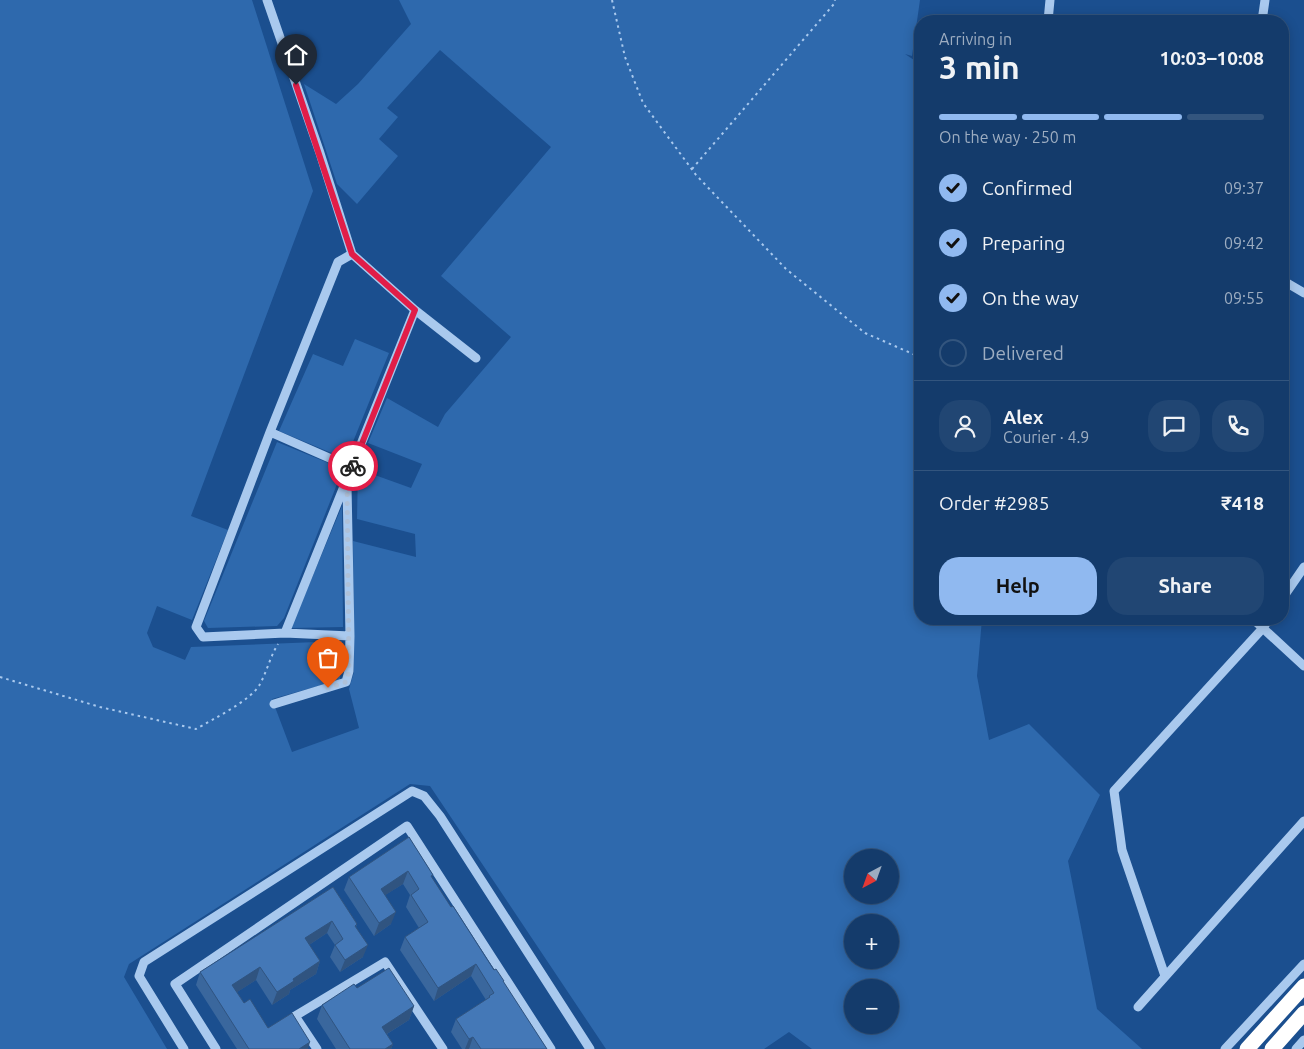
<!DOCTYPE html>
<meta charset="utf-8">
<style>
:root{--surface:#143b6b;--page:#214673;--text:#f1f3f6;--muted:#9dadc1;--line:#33557e;--accent:#90b9f0}
body{margin:0;font-family:Ubuntu,sans-serif;background:var(--page);color:var(--text);height:100vh;display:flex;flex-direction:column;font-size:19px;white-space:nowrap}
*{box-sizing:border-box;margin:0}
p{font-size:16px;color:var(--muted)}
.icon{flex:none;width:28px;height:28px;fill:none;stroke:currentColor;stroke-width:2;stroke-linecap:round;stroke-linejoin:round}
.map{position:relative;flex:1;overflow:hidden}
.drawer{position:absolute;left:914px;top:15px;width:375px;height:610px;display:flex;flex-direction:column;background:var(--surface);border-radius:20px;box-shadow:0 2px 12px #0003,0 0 0 1px var(--line)}
.drawer>*{flex:none}
.needle{width:32px;rotate:221deg}
.controls{position:absolute;left:844px;top:849px;display:grid;gap:10px}
.controls a{display:grid;place-items:center;width:55px;height:55px;border-radius:50%;background:var(--surface);box-shadow:0 2px 12px #0003,0 0 0 1px var(--line);font-size:25px}
.pin{position:absolute;display:grid;place-items:center;width:42px;height:42px;color:#fff;margin:-51px -21px;border-radius:50% 50% 50% 0;rotate:-45deg;box-shadow:0 0 5px #0007}
.pin .icon{rotate:45deg}
.courier{position:absolute;display:grid;place-items:center;width:50px;height:50px;margin:-25px;border:4px solid #e11d48;border-radius:50%;background:#fff;color:#222;box-shadow:0 1px 6px #0007}
.head em{font-style:normal;font-weight:700}
.head div{display:flex;flex-direction:column-reverse}
.head{display:flex;align-items:center;justify-content:space-between;height:85px;padding:0 25px}
h1{font-size:32px;font-weight:700;line-height:38px}
.bar{display:grid;grid-template-columns:repeat(4,1fr);gap:8px 5px;align-content:center;height:60px;padding:0 25px}
.bar i{height:6px;border-radius:4px;background:var(--line)}
.bar .selected{background:var(--accent)}
.bar p{grid-column:span 4}
.line{display:flex;align-items:center;gap:12px;padding:0 25px;border-top:1px solid var(--line)}
.line div{flex:1}
.round{display:grid;place-items:center;flex:none;width:52px;height:52px;border-radius:20px;background:var(--page)}
ol{padding:0 25px;list-style:none}
li{display:flex;align-items:center;gap:15px;height:55px}
li p{margin-inline-start:auto}
li .icon{padding:5px;border-radius:50%;background:var(--accent);color:#111;stroke-width:4}
li:last-child{color:var(--muted)}
li i{width:28px;height:28px;border:2px solid var(--line);border-radius:50%}
.primary-button{display:flex;gap:10px;margin-top:auto;padding:10px 25px}
.primary-button a{flex:1;height:58px;border-radius:20px;background:var(--accent);color:#111;font-size:20px;font-weight:700;line-height:58px;text-align:center}
.primary-button a+a{background:var(--page);color:var(--text)}
.map>svg:first-child{display:block}
</style>
<div class="map">
<svg width="1304" height="1049" viewBox="0 0 1304 1049">
<rect width="100%" height="100%" fill="#1b4f8f"/>
<path fill="#2e69ad" fill-rule="evenodd" d="M 0,0 L 252,0 L 313,191 L 191,516 L 228,530 L 192,620 L 157,606 L 147,633 L 153,647 L 185,660 L 191,647 L 342,641 L 340,680 L 272,699 L 292,752 L 359,728 L 349,689 L 354,672 L 353,541 L 416,557 L 415,534 L 357,519 L 358,469 L 411,488 L 422,464 L 368,443 L 387,398 L 438,427 L 445,414 L 511,337 L 441,276 L 551,147 L 440,50 L 387,108 L 398,117 L 379,139 L 398,156 L 357,204 L 337,184 L 304,84 L 336,104 L 358,84 L 411,24 L 399,0 L 920,0 L 912,56 L 905,54 L 920,64 L 920,619 L 982,619 L 977,676 L 989,740 L 1029,724 L 1100,795 L 1068,861 L 1097,1009 L 1142,1049 L 812,1049 L 789,1032 L 764,1049 L 606,1049 L 430,786 L 410,784 L 129,964 L 124,977 L 167,1049 L 0,1049 ZM 852,858 L 890,858 L 890,895 L 852,895 ZM 852,922 L 890,922 L 890,960 L 852,960 ZM 852,988 L 890,988 L 890,1025 L 852,1025 Z
M 355,339 L 389,353 L 346,459 L 279,431 L 313,354 L 343,366 Z
M 277,442 L 343,469 L 284,618 L 277,626 L 208,628 L 204,621 Z
M 342,506 L 343,627 L 291,628 Z"/>
<g fill="none" stroke-linecap="round" stroke-linejoin="round">
<path stroke="#a9c9ee" stroke-width="2" stroke-dasharray="2.5 4" stroke-linecap="butt" d="M 612,0 L 625,57 L 643,103 L 696,175 L 786,269 L 865,333 L 913,354 L 920,359
M 692,169 L 834,4 L 835,0
M 0,677 L 100,707 L 196,729 C 213,719 252,700 260,684 C 267,671 270,657 278,644"/>
<path stroke="#a9c9ee" stroke-width="9" d="M 267,0 L 320,153 L 352,254 L 415,310 L 285,633
M 1048,21 L 1050,0
M 1262,21 L 1265,0
M 1282,280 L 1304,293
M 415,310 L 476,358
M 270,432 L 352,468
M 1282,599 L 1304,567
M 1253,619 L 1304,666
M 350,636 L 285,633 L 203,637 L 196,627 L 270,432 L 338,262 L 352,254
M 274,704 L 346,682 L 349,671 L 350,636 L 347,486
M 1165,976 L 1122,850 L 1114,791 L 1263,628 L 1269,619
M 1138,1007 L 1304,821
M 184,1049 L 139,976 L 144,962 L 412,791 L 424,796 L 440,816 L 590,1049
M 216,1049 L 175,984 L 407,826 L 551,1049
M 317,1049 L 295,1016 L 385,962 L 443,1049
M 1225,1049 L 1304,964
M 1296,1049 L 1304,1040"/>
<path stroke="#fff" stroke-width="15" d="M 1247,1049 L 1304,986
M 1272,1049 L 1304,1013"/>
</g>
<path fill="#3a679d" d="M 409,837 L 432,878 L 451,907 L 503,982 L 547,1049 L 462,1049 L 451,1032 L 456,1019 L 486,1000 L 471,976 L 434,1001 L 400,950 L 405,937 L 419,928 L 406,907 L 410,895 L 403,884 L 385,895 L 391,924 L 374,936 L 344,890 L 349,877 Z
M 333,887 L 357,924 L 356,927 L 363,957 L 340,972 L 330,957 L 335,945 L 327,933 L 309,945 L 320,961 L 316,974 L 290,990 L 289,994 L 272,1005 L 256,980 L 237,992 L 244,1003 L 268,1028 L 308,1049 L 237,1049 L 196,985 L 200,972 Z
M 357,988 L 414,1006 L 409,1020 L 387,1034 L 393,1044 L 391,1049 L 336,1049 L 317,1019 L 322,1005 Z"/>
<path fill="#305480" d="M 408,871 L 403,884 L 376,901 L 381,889 Z
M 396,912 L 391,924 L 374,936 L 379,923 Z
M 332,921 L 327,933 L 300,951 L 305,938 Z
M 368,945 L 363,957 L 340,972 L 345,960 Z
M 320,961 L 316,974 L 290,990 L 289,994 L 272,1005 L 277,992 L 293,979 Z
M 476,964 L 471,976 L 434,1001 L 438,988 Z
M 260,967 L 256,980 L 228,998 L 232,985 Z
M 414,1006 L 409,1020 L 377,1040 L 382,1027 Z
M 473,1037 L 469,1049 L 465,1049 L 469,1039 Z
M 310,1042 L 308,1049 L 299,1049 Z
M 393,1044 L 391,1049 L 385,1049 Z"/>
<path fill="#4478b7" stroke="#305480" d="M 409,837 L 433,875 L 431,876 L 451,907 L 453,906 L 494,970 L 496,969 L 504,981 L 503,981 L 547,1049 L 481,1049 L 473,1037 L 469,1039 L 456,1019 L 490,997 L 489,996 L 494,993 L 476,964 L 438,988 L 405,937 L 428,922 L 411,895 L 419,889 L 408,871 L 381,889 L 396,912 L 379,923 L 349,877 Z
M 333,887 L 357,924 L 355,926 L 368,945 L 345,960 L 335,945 L 343,939 L 332,921 L 305,938 L 320,961 L 293,979 L 294,981 L 277,992 L 260,967 L 232,985 L 244,1003 L 250,999 L 268,1028 L 292,1013 L 310,1042 L 299,1049 L 249,1049 L 200,972 Z
M 389,968 L 414,1006 L 382,1027 L 393,1044 L 385,1049 L 350,1049 L 322,1005 L 354,984 L 357,988 Z"/>
<g fill="none" stroke-linecap="round" stroke-linejoin="round">
<path stroke="#afc1d8" stroke-width="5" stroke-dasharray="0 9" d="M 328,688 L 346,682 L 349,671 L 347,480 L 353,466"/>
<path stroke="#e11d48" stroke-width="6" d="M 296,85 L 352,254 L 415,310 L 353,466"/>
</g>
</svg>
<div class="controls">
<a><svg class="needle" viewBox="-14 -14 28 28"><path d="M0-13l5 13h-10z" fill="#e53935"/><path d="M0 13l5-13h-10z" fill="#9dadc1"/></svg></a>
<a>+</a>
<a>−</a>
</div>
<div class="pin" style="left:328px;top:688px;background:#ea580c"><svg class="icon" aria-label="bag" viewBox="0 0 24 24"><path d="M5 8h14l-1 12H6zM9 8a3 3 0 0 1 6 0"/></svg></div>
<div class="pin" style="left:296px;top:85px;background:#1f2937"><svg class="icon" aria-label="home" viewBox="0 0 24 24"><path d="M3 11l9-7 9 7M6 9v11h12V9"/></svg></div>
<div class="courier" style="left:353px;top:466px"><svg class="icon" aria-label="bike" viewBox="0 0 24 24"><circle cx="6" cy="16" r="4"/><circle cx="18" cy="16" r="4"/><path d="M6 16l4-8h5l3 8M10 8l3 8H6M13 5h3"/></svg></div>
<section class="drawer">
<div class="head"><div><h1>3 min</h1><p>Arriving in</p></div><em>10:03–10:08</em></div>
<div class="bar"><i class="selected"></i><i class="selected"></i><i class="selected"></i><i></i><p>On the way · 250 m</p></div>
<ol>
<li><svg class="icon" aria-label="check" viewBox="0 0 24 24"><path d="M5 12l5 5 9-10"/></svg>Confirmed<p>09:37</p></li>
<li><svg class="icon" aria-label="check" viewBox="0 0 24 24"><path d="M5 12l5 5 9-10"/></svg>Preparing<p>09:42</p></li>
<li><svg class="icon" aria-label="check" viewBox="0 0 24 24"><path d="M5 12l5 5 9-10"/></svg>On the way<p>09:55</p></li>
<li><i></i>Delivered</li>
</ol>
<div class="line" style="height:90px"><a class="round"><svg class="icon" aria-label="person" viewBox="0 0 24 24"><circle cx="12" cy="8" r="4"/><path d="M4 21q1-7 8-7t8 7"/></svg></a><div><b>Alex</b><p>Courier · 4.9</p></div><a class="round"><svg class="icon" aria-label="chat" viewBox="0 0 24 24"><path d="M4 5h16v11H9l-5 4z"/></svg></a><a class="round"><svg class="icon" aria-label="phone" viewBox="0 0 24 24"><path d="M5 4h4l2 5-3 2q2 4 5 5l2-3 5 2v4C11 20 4 13 5 4z"/></svg></a></div>
<div class="line" style="height:65px"><div>Order #2985</div><b>₹418</b></div>
<div class="primary-button"><a>Help</a><a>Share</a></div>
</section>
</div>
